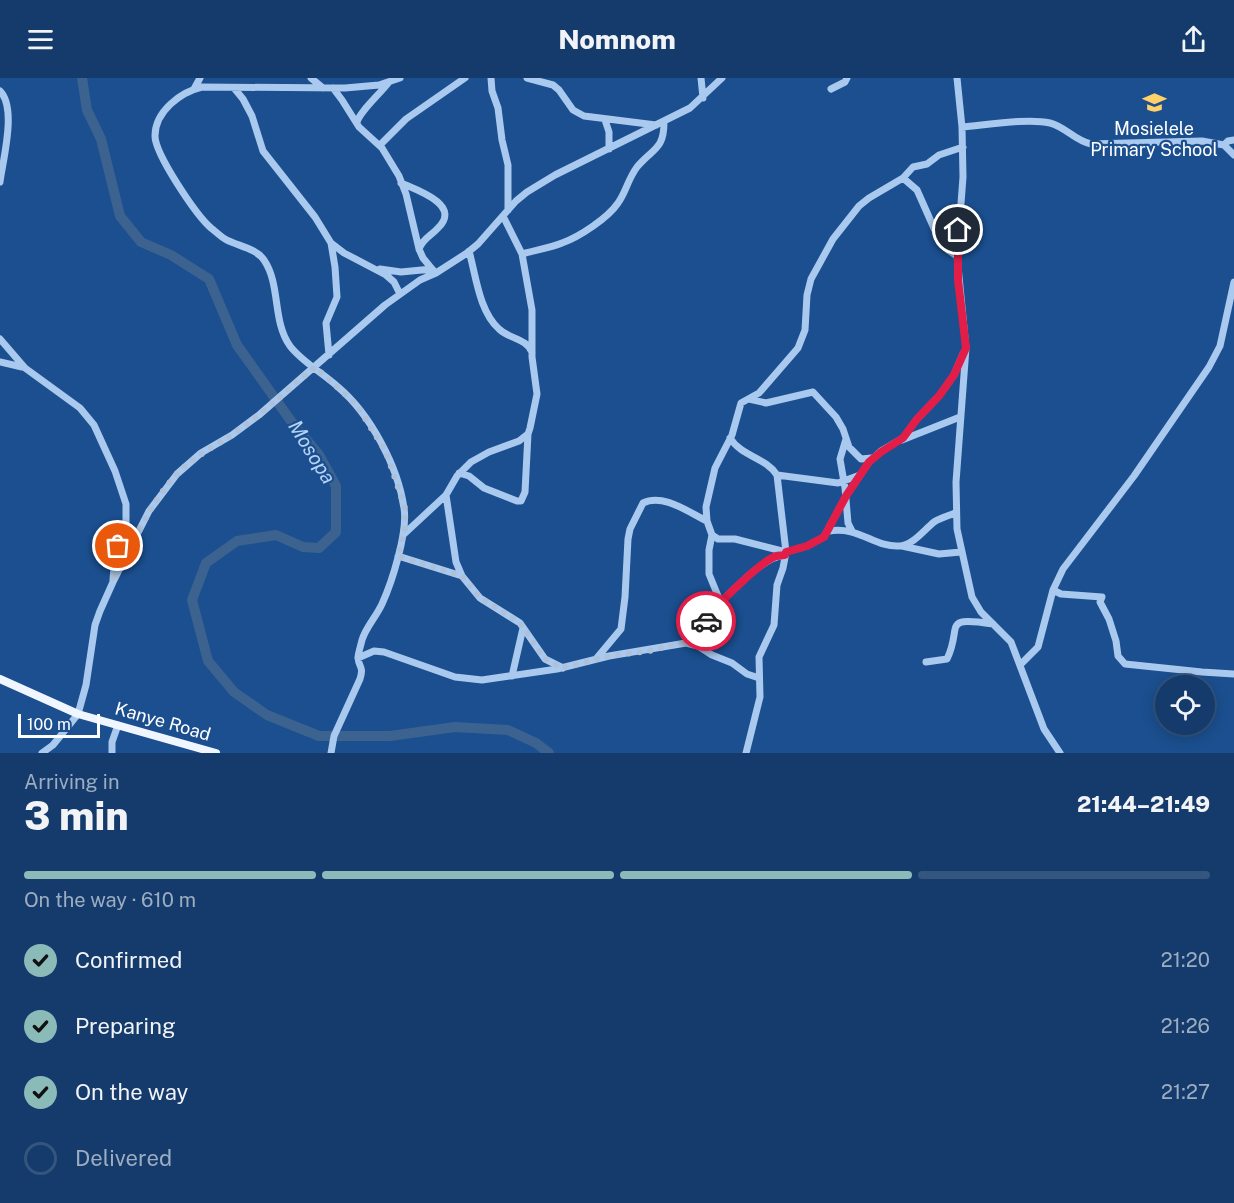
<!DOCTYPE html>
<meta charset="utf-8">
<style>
:root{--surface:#143b6b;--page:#1d4271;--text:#f1f3f6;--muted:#9dadc1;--line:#33557e;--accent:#8bbbb9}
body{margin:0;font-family:"Public Sans",sans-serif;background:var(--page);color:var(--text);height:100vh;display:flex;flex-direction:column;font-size:22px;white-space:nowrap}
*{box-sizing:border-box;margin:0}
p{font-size:20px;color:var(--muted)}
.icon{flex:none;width:33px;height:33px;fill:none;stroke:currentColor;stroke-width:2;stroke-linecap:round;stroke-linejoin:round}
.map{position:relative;height:675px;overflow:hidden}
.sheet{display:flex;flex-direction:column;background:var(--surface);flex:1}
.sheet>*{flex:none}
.buttons{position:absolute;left:1155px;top:597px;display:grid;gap:12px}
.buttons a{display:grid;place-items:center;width:60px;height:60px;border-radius:50%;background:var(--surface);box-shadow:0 3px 15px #0003,0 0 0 2px var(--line);font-size:30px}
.scale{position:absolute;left:18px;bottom:15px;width:82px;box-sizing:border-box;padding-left:6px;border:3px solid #fff;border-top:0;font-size:16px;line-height:21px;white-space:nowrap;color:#fff;-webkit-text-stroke:4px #1b4f8f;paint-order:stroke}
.pin{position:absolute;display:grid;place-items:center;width:51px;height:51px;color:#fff;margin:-26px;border:3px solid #fff;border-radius:50%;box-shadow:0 2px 6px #0007}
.courier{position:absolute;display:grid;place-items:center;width:60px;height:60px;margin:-30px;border:4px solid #e11d48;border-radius:50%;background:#fff;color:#222;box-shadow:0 2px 8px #0007}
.overview em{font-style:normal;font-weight:800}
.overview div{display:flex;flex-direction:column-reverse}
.overview{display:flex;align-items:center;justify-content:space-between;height:102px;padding:0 24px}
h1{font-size:39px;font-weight:800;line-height:45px}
.bar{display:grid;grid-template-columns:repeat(4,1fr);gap:9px 6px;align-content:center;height:72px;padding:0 24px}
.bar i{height:8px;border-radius:4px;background:var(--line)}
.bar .current{background:var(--accent)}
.bar p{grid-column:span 4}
ol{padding:0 24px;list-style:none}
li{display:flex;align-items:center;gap:18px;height:66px}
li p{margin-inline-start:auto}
li .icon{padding:6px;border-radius:50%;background:var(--accent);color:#111;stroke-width:4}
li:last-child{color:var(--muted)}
li i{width:33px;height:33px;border:3px solid var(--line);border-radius:50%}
header{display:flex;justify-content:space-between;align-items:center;height:78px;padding:0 24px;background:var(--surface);font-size:27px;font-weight:800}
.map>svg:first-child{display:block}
</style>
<header><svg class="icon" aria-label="menu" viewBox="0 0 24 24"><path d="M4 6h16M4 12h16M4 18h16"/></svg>Nomnom<svg class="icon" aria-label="share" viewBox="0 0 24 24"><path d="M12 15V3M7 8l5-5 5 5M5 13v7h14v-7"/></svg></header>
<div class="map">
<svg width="1234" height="675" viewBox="0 0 1234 675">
<rect width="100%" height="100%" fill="#1b4f8f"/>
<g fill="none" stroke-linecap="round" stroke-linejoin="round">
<path stroke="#3c6290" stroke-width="10" d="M 82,0 L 87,32 L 101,61 L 120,138 L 141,164 L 171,177 L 209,201 L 237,267 L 291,343 L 319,377 L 336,408 L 336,454 L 319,470 L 303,469 L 276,457 L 237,463 L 206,485 L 192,522 L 208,583 L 234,614 L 267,637 L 319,658 L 390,658 L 455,649 L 508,652 L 536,665 L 549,675"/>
<path stroke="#a9c9ee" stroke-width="7" d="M 311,0 L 323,10
M 491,0 L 492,13 L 498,30 L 502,62 L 508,87 L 508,132
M 527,0 L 553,7 L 559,12 L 573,32 L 584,38 L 656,47
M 701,0 L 703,20
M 957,0 L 962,49 L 963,99 L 957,178 L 966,270 L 956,404 L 957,451 L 972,519 L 981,534 L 1011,564 L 1044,651 L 1060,675
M 234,10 L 243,21 L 252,38 L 263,73 L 315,139 L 331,165 L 344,175 L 386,197 L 394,204 L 400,216
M 333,10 L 342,22 L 359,49 L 382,70 L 399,98 L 406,116 L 419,171 L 423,180 L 432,191
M 194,11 L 200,0
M 831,11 L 845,4 L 847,0
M 0,13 C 17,30 3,81 0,104
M 605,42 L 609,54 L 609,71
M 357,45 C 358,35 381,15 389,4
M 962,49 C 986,47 1028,40 1050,45 C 1066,49 1075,63 1091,66 L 1202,63 L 1224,67 L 1234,77
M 380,67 L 406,41 L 465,0
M 1224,67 L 1228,63 L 1234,62
M 903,100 L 917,112 L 937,157 L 948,172 L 957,178
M 401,105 C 417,112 462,127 438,150 C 431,158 423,160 419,171
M 469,173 C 476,198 479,233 499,251 C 509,261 526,260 532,274
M 522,176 C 536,172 550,170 562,165 C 579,159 608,140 618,125 C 626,114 628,101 637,89 C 653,70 664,72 664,44
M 380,191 L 401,194 L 432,191 L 434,193
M 0,261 L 25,290 L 80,330 L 94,347 L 115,393 L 126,426 L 126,450 L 115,475 L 113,502
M 329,277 L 326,245 L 337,219 L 335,189 L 331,165
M 0,284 L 22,289
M 749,321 L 766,325 L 813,314 L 836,339 L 843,351 L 849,369 L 861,381 L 872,380
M 730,360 C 742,379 765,379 777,397 L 786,474 L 783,490 L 777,507 L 774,547 L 759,579 L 760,619 L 746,675
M 846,361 L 840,381 L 845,410 L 848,445 L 852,453
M 902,362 L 960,339
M 459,395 L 469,398 L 484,410 L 517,423 L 521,423 L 525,414 L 528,356
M 777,397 L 838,405 L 860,397
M 446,417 L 456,484 L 462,498
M 829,453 C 859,448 875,470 900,468 C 913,467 924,452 934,444 C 940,440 948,438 955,435
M 403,457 L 446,417 L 457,398 L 471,384 L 489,374 L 519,363 L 528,356 L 530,350 L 537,316 L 532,279 L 532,232 L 522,176 L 503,138
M 712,457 L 718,461 L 735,461 L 786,474 L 807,468 L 824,459 L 846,418 L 869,384 L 881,373 L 903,360 L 917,341 L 939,318 L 954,297 L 963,276
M 902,468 L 939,476 L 961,474
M 398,478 L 462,498 L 480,520 L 520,545 L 545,581 L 563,590
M 1053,512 L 1061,516 L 1102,519 L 1100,524 L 1109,541 L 1116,563 L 1118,578 L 1125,586 L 1202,594 L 1234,596
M 717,528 C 733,513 762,479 785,477
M 703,570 C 695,549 716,537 718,518 L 709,496 L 709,472 L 712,457 L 707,443 L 706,429 L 715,390 L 732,357 L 741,325 L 759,315 L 798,270 L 805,252 L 807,217 L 811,201 L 833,161 L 859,128 L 869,120 L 903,100 L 913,89 L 927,86 L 939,77 L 963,69
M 358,580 L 374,573 L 384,574 L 455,599 L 482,602 L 557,591 L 609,578 L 686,565 L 698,568 L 712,577 L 732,585 L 747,596 L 759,600
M 596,581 L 621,551 L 625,519 L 628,461 L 630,451 L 643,425 C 663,415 688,434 707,443
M 926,584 L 947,581 C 963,548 940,538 993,546
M 1021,586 L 1038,569 L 1053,512 L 1063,491 L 1134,398 L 1209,289 L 1220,268 L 1234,204
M 512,598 L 523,550
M 42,675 L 53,667 L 78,636 L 86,607 L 95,547 L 100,533 L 113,504 L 149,433 L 177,396 L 201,375 L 232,357 L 259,337 L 385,227 L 420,202 L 436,195 L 467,175 L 478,166 L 516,123 L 527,114 L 555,97 L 690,30 L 722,0
M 112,675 L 112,664 L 118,647
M 331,675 L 334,658 L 360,601 C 364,588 359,590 358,580 C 358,575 361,567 362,562 C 366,549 376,539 382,526 C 392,504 408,454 404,430 C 398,388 370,336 338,309 C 324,296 301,283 290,268 C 272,243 281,207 264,182 C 256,170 237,168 225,161 C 220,158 215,153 211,150 C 196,137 155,76 155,58 C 155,33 181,14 202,9 L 345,10 L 379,7 L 400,0"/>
<path stroke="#f0f6ff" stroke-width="8" d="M 0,601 L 78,636 L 216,675"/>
</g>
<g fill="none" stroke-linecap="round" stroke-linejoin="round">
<path stroke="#afc1d8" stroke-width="6" stroke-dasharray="0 10.8" d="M 118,468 L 114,482 L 113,504 C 132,467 148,428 176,397 C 194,378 216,368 236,354 C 264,334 289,311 315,289 L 356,326 L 386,374 L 405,430 L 405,450 L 398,478 L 462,498 L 480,520 L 520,545 L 545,581 L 562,590 L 609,578 L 649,573 L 677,566 L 686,565 L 703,570 L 700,558 L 706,543"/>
<path stroke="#e11d48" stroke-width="8" d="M 706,543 C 715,528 760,484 776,478 C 777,478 784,477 785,477 L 786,474 L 807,468 L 824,459 L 846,418 L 869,384 L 881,374 L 903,360 L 917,341 L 939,318 L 954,297 L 966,270 L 958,202 L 958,152"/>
</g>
<defs>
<symbol id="school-bare" viewBox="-9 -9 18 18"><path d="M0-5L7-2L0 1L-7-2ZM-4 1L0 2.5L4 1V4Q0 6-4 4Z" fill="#ffd166" stroke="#1b4f8f" stroke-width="2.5" paint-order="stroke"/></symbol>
</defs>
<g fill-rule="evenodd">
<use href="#school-bare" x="1138" y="8" width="33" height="33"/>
</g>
<g text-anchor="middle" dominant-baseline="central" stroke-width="4.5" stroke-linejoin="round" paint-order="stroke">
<g font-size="18" fill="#fff" stroke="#1b4f8f">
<text x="1154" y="50">Mosielele<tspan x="1154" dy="21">Primary School</tspan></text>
</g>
<g font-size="18" fill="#fff" stroke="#1b4f8f">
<text transform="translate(163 643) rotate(16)">Kanye Road</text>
</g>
<g font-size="20" font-style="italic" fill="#b5d3f5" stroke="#1b4f8f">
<text transform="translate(312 374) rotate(58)">Mosopa</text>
</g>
</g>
</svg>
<div class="buttons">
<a><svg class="icon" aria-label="locate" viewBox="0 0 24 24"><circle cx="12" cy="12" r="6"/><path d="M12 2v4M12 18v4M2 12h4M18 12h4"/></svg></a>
</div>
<div class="scale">100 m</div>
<div class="pin" style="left:118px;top:468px;background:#ea580c"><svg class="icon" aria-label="bag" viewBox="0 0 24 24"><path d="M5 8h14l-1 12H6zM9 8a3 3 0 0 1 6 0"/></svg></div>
<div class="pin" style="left:958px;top:152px;background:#1f2937"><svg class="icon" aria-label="home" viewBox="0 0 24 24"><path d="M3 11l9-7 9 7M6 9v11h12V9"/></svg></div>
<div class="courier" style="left:706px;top:543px"><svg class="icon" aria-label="car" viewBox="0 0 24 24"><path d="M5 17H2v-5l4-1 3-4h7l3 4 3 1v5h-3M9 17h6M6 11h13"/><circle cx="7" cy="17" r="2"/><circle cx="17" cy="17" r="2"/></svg></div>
</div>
<section class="sheet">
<div class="overview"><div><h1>3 min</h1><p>Arriving in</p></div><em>21:44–21:49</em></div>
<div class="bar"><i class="current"></i><i class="current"></i><i class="current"></i><i></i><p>On the way · 610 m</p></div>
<ol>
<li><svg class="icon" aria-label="check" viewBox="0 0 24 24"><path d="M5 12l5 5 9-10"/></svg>Confirmed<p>21:20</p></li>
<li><svg class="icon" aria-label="check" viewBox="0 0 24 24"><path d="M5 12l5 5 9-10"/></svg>Preparing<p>21:26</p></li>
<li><svg class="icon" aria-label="check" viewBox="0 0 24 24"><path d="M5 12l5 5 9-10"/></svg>On the way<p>21:27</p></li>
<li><i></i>Delivered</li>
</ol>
</section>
